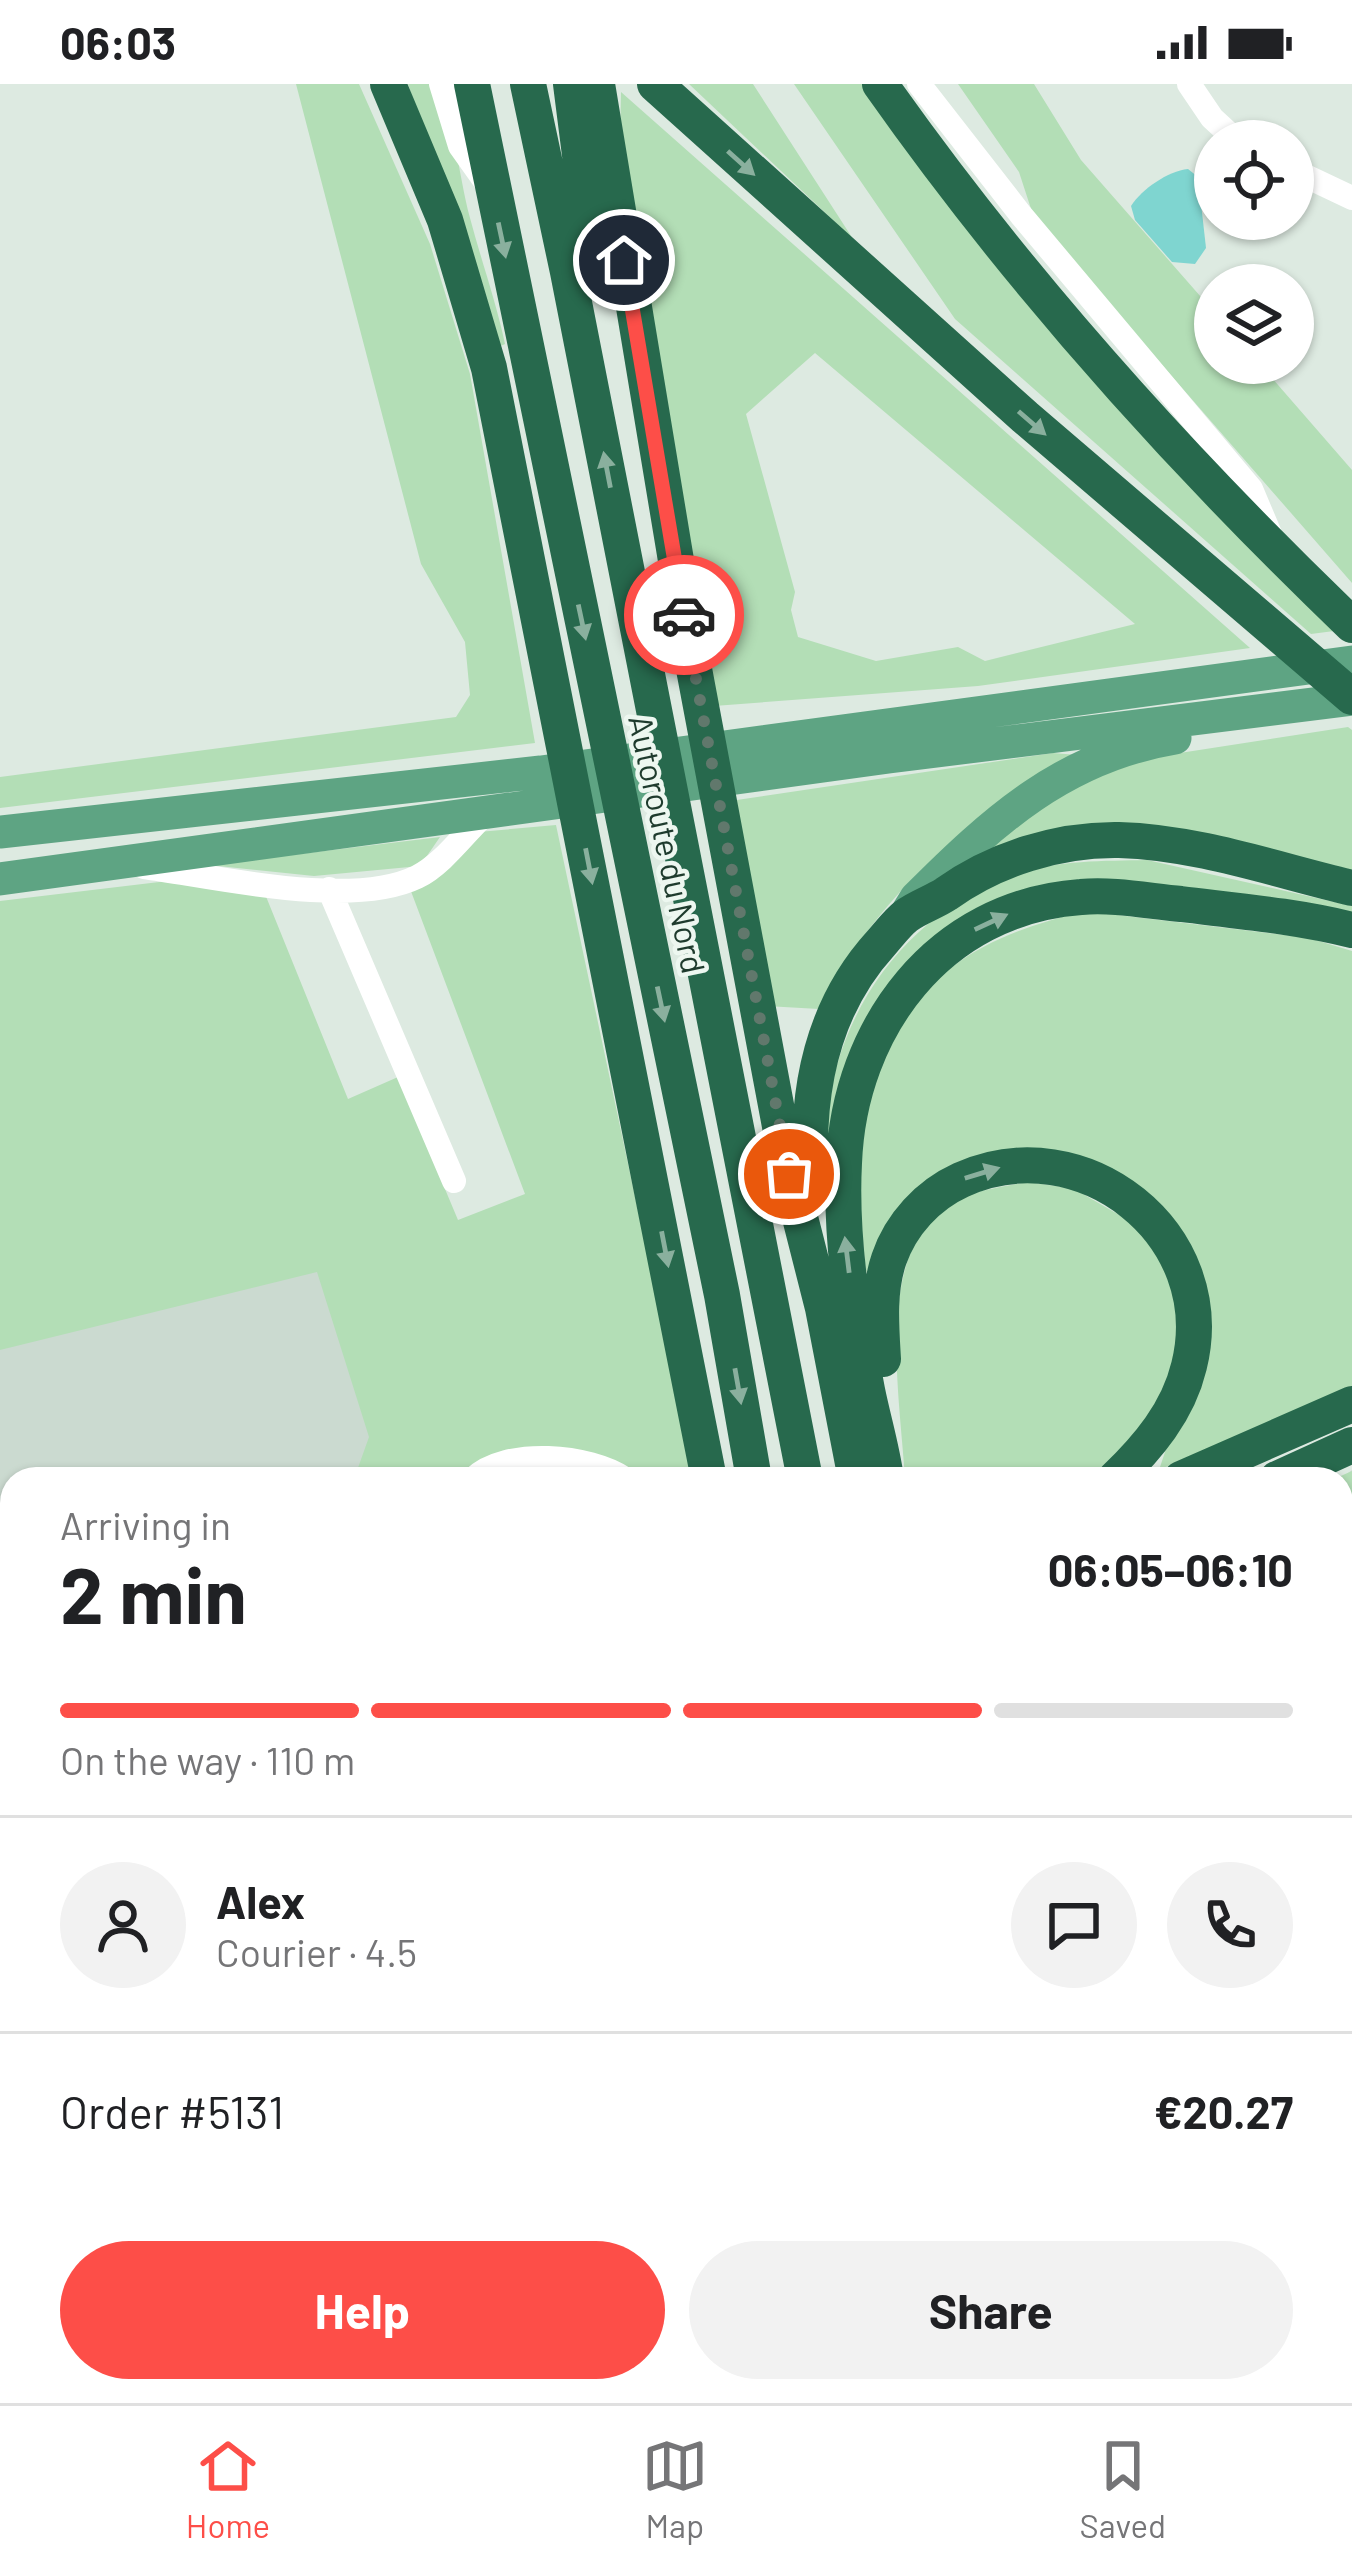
<!DOCTYPE html>
<meta charset="utf-8">
<style>
:root{--surface:#fff;--page:#f2f2f2;--text:#202124;--muted:#757577;--line:#e0e0e0;--accent:#fd4e48}
body{margin:0;font-family:Barlow,sans-serif;background:var(--page);color:var(--text);height:100vh;display:flex;flex-direction:column;font-size:45px;white-space:nowrap}
*{box-sizing:border-box;margin:0}
p{font-size:39px;color:var(--muted)}
.icon{flex:none;width:66px;height:66px;fill:none;stroke:currentColor;stroke-width:2;stroke-linecap:round;stroke-linejoin:round}
.map{position:relative;flex:1;overflow:hidden}
.details{position:absolute;left:0px;top:1383px;width:1353px;height:936px;display:flex;flex-direction:column;background:var(--surface);border-radius:36px 36px 0 0;box-shadow:0 3px 9px #0004}
.details>*{flex:none}
.controls{position:absolute;left:1194px;top:36px;display:grid;gap:24px}
.controls a{display:grid;place-items:center;width:120px;height:120px;border-radius:50%;background:var(--surface);box-shadow:0 3px 9px #0004;font-size:60px}
.pin{position:absolute;display:grid;place-items:center;width:102px;height:102px;color:#fff;margin:-51px;border:6px solid #fff;border-radius:50%;box-shadow:0 3px 12px #0007}
.courier{position:absolute;display:grid;place-items:center;width:120px;height:120px;margin:-60px;border:9px solid #fd4e48;border-radius:50%;background:#fff;color:#222;box-shadow:0 3px 15px #0007}
.headline em{font-style:normal;font-weight:700}
.headline div{display:flex;flex-direction:column-reverse}
.headline{display:flex;align-items:center;justify-content:space-between;height:204px;padding:0 60px}
h1{font-size:78px;font-weight:700;line-height:90px}
.bar{display:grid;grid-template-columns:repeat(4,1fr);gap:18px 12px;align-content:center;height:144px;padding:0 60px}
.bar i{height:15px;border-radius:9px;background:var(--line)}
.bar .current{background:var(--accent)}
.bar p{grid-column:span 4}
.line{display:flex;align-items:center;gap:30px;padding:0 60px;border-top:3px solid var(--line)}
.line div{flex:1}
.round{display:grid;place-items:center;flex:none;width:126px;height:126px;border-radius:63px;background:var(--page)}
.cta{display:flex;gap:24px;margin-top:auto;padding:24px 60px}
.cta a{flex:1;height:138px;border-radius:72px;background:var(--accent);color:#fff;font-size:48px;font-weight:700;line-height:138px;text-align:center}
.cta a+a{background:var(--page);color:var(--text)}
.status{display:flex;justify-content:space-between;align-items:center;height:84px;padding:0 60px;background:var(--surface);direction:ltr}
.status svg{height:33px;fill:currentColor}
.dock{display:flex;justify-content:space-around;align-items:center;height:168px;border-top:3px solid var(--line);background:var(--surface);font-size:33px;color:var(--muted)}
.dock a{display:grid;justify-items:center;gap:6px}
.dock .current{color:var(--accent)}
.map>svg:first-child{display:block}
</style>
<div class="status"><b>06:03</b><svg viewBox="0 0 49 12"><path d="M0 12V9h3v3zM5 12V6h3v6zM10 12V3h3v9zM15 12V0h3v12zM26 1h20v11H26zM47 4h2v5h-2z"/></svg></div>
<div class="map">
<svg width="1352" height="2319" viewBox="0 0 1352 2319">
<rect width="100%" height="100%" fill="#ddeae1"/>
<path fill="#cbdad0" d="M 340,1076 L 413,1395 L 12,1395 L 12,2307 L 754,2307 L 763,2319 L 0,2319 L 0,1172 Z
M 1352,1386 L 1352,2319 L 1028,2319 L 1027,2307 L 1341,2307 L 1340,1395 Z"/>
<path fill="#b3deb6" fill-rule="evenodd" d="M 296,0 L 359,0 L 430,160 L 470,290 L 535,659 L 0,724 L 0,693 L 456,633 L 470,611 L 465,558 L 421,480 Z
M 408,0 L 434,0 C 456,41 458,89 470,134 C 481,176 496,217 505,260 L 496,264 Z
M 689,0 L 753,0 L 853,155 Z
M 794,0 L 864,0 L 1334,547 L 1311,550 L 955,235 Z
M 958,0 L 1034,0 L 1081,76 L 1215,229 L 1215,279 L 1259,279 L 1352,386 L 1352,499 L 1034,134 L 1019,88 Z
M 621,8 L 1250,564 L 978,602 L 714,622 L 620,58 ZM 815,269 L 1135,540 L 985,577 L 958,563 L 876,577 L 798,553 L 791,526 L 795,508 L 746,330 Z
M 1348,643 L 1352,646 L 1352,795 L 1253,771 L 980,767 L 1024,725 L 1128,677 Z
M 1053,669 L 1078,671 C 1039,697 998,722 961,751 C 903,797 852,859 819,925 L 766,922 L 730,717 Z
M 556,741 L 695,1395 L 632,1395 L 504,1371 L 453,1395 L 354,1395 L 369,1353 L 317,1188 L 0,1266 L 0,817 L 176,796 L 265,810 L 348,1015 L 398,993 L 458,1136 L 525,1110 L 409,802 L 478,748 Z
M 440,753 L 420,782 L 314,792 L 209,781 Z
M 1147,776 L 1352,822 L 1352,838 L 1107,801 L 917,880 L 829,1098 C 828,1077 825,1055 827,1034 C 837,926 908,829 1011,792 C 1054,776 1102,777 1147,776 Z
M 1084,827 L 1309,854 L 1352,867 L 1352,1302 L 1159,1386 L 1169,1356 L 1192,1173 L 1014,1070 L 885,1150 L 866,1189 C 862,1140 852,1083 861,1033 C 864,1018 872,1003 877,990 C 917,886 982,853 1084,827 Z
M 1028,1098 C 1055,1102 1086,1104 1109,1120 C 1171,1164 1202,1249 1161,1317 C 1154,1330 1141,1342 1132,1354 C 1120,1368 1109,1384 1094,1395 L 905,1395 C 901,1320 877,1191 933,1132 C 956,1108 997,1104 1028,1098 Z
M 1352,1387 L 1352,1522 L 1341,1568 L 1341,1395 L 1334,1395 Z
M 1352,1670 L 1352,1858 L 1341,1901 L 1341,1713 Z
M 0,1953 L 12,1955 L 12,2013 L 0,2017 Z
M 64,2307 L 197,2307 L 203,2319 L 65,2319 Z
M 651,2307 L 700,2307 L 709,2319 L 663,2319 Z"/>
<path fill="#7fd5d0" d="M 1188,85 L 1198,93 L 1206,164 L 1195,180 L 1172,178 L 1135,136 L 1131,122 C 1142,105 1168,87 1188,85 Z"/>
<path fill="#b2c5ba" d="M 1349,2281 L 1352,2319 L 1330,2319 L 1329,2307 L 1341,2307 L 1341,2282 Z
M 218,2307 L 391,2307 L 393,2319 L 219,2319 Z"/>
<g fill="none" stroke-linecap="round" stroke-linejoin="round">
<path stroke="#fff" stroke-width="24" d="M 441,0 L 460,62 L 487,100
M 919,0 L 1021,131 L 1251,405 L 1270,450
M 1189,0 L 1212,34 L 1237,57
M 1293,86 L 1352,114
M 144,783 C 217,793 351,825 417,793 C 442,781 465,749 485,730
M 329,805 L 454,1097
M 473,1395 C 506,1363 590,1371 625,1395
M 486,2307 L 489,2319
M 716,2307 L 726,2319
M 1279,2307 L 1280,2319"/>
<path stroke="#5ea483" stroke-width="33" d="M 0,748 L 541,688 L 1352,578
M 0,795 L 889,673 L 1352,615
M 908,827 L 916,814 C 993,737 1064,672 1175,654"/>
<path stroke="#27694d" stroke-width="36" d="M 388,0 L 445,136 L 489,284 L 709,1395
M 472,0 L 722,1211 L 754,1395
M 528,0 L 568,188 L 805,1395
M 597,0 L 694,585 L 789,1090 L 823,1224 L 856,1395
M 655,0 L 1025,333 L 1352,613
M 880,0 C 1018,196 1179,375 1352,541
M 570,185 L 587,126 L 571,0
M 812,1107 C 804,1017 819,927 881,859 C 889,850 897,839 906,832 C 918,823 934,818 946,810 C 995,775 1058,755 1119,756 C 1197,758 1276,786 1352,804
M 883,1275 C 881,1242 878,1207 889,1175 C 901,1140 928,1111 961,1096 C 1082,1041 1222,1150 1189,1282 C 1178,1328 1148,1363 1115,1395
M 886,1395 C 882,1365 873,1336 867,1306 C 853,1232 840,1154 844,1079 C 849,944 939,823 1081,813 C 1113,810 1148,817 1181,820 C 1238,827 1296,832 1352,846
M 1181,1395 L 1352,1320
M 1277,1395 L 1352,1361
M 1341,1653 L 1352,1610
M 793,2307 L 798,2319
M 851,2307 L 852,2319
M 894,2307 L 896,2319
M 943,2307 L 944,2319
M 1006,2307 L 1007,2319"/>
</g>
<defs><path id="oneway-solid" d="M-6-.8H1V-3.2L6.5 0L1 3.2V.8H-6Z" transform="scale(3)"/></defs>
<g fill="#8ab09e">
<use href="#oneway-solid" transform="translate(741 79) rotate(42)"/>
<use href="#oneway-solid" transform="translate(502 156) rotate(78)"/>
<use href="#oneway-solid" transform="translate(1032 339) rotate(41)"/>
<use href="#oneway-solid" transform="translate(607 386) rotate(-101)"/>
<use href="#oneway-solid" transform="translate(582 538) rotate(78)"/>
<use href="#oneway-solid" transform="translate(589 782) rotate(79)"/>
<use href="#oneway-solid" transform="translate(991 838) rotate(-25)"/>
<use href="#oneway-solid" transform="translate(661 920) rotate(78)"/>
<use href="#oneway-solid" transform="translate(982 1089) rotate(-17)"/>
<use href="#oneway-solid" transform="translate(665 1165) rotate(79)"/>
<use href="#oneway-solid" transform="translate(847 1171) rotate(-97)"/>
<use href="#oneway-solid" transform="translate(738 1302) rotate(80)"/>
</g>
<g fill="none" stroke-linecap="round" stroke-linejoin="round">
<path stroke="#61786c" stroke-width="12" stroke-dasharray="0 21.6" d="M 684,531 L 789,1090"/>
<path stroke="#fd4e48" stroke-width="15" d="M 624,176 L 684,531"/>
</g>
<g text-anchor="middle" dominant-baseline="central" stroke-width="9" stroke-linejoin="round" paint-order="stroke">
<g font-size="33" fill="#1e3b2d" stroke="#edf7f0">
<text transform="translate(668 760) rotate(78)">Autoroute du Nord</text>
</g>
</g>
</svg>
<div class="controls">
<a><svg class="icon" aria-label="locate" viewBox="0 0 24 24"><circle cx="12" cy="12" r="6"/><path d="M12 2v4M12 18v4M2 12h4M18 12h4"/></svg></a>
<a><svg class="icon" aria-label="layers" viewBox="0 0 24 24"><path d="M12 4l9 5-9 5-9-5zM3 14l9 5 9-5"/></svg></a>
</div>
<div class="pin" style="left:789px;top:1090px;background:#ea580c"><svg class="icon" aria-label="bag" viewBox="0 0 24 24"><path d="M5 8h14l-1 12H6zM9 8a3 3 0 0 1 6 0"/></svg></div>
<div class="pin" style="left:624px;top:176px;background:#1f2937"><svg class="icon" aria-label="home" viewBox="0 0 24 24"><path d="M3 11l9-7 9 7M6 9v11h12V9"/></svg></div>
<div class="courier" style="left:684px;top:531px"><svg class="icon" aria-label="car" viewBox="0 0 24 24"><path d="M5 17H2v-5l4-1 3-4h7l3 4 3 1v5h-3M9 17h6M6 11h13"/><circle cx="7" cy="17" r="2"/><circle cx="17" cy="17" r="2"/></svg></div>
<section class="details">
<div class="headline"><div><h1>2 min</h1><p>Arriving in</p></div><em>06:05–06:10</em></div>
<div class="bar"><i class="current"></i><i class="current"></i><i class="current"></i><i></i><p>On the way · 110 m</p></div>
<div class="line" style="height:216px"><a class="round"><svg class="icon" aria-label="person" viewBox="0 0 24 24"><circle cx="12" cy="8" r="4"/><path d="M4 21q1-7 8-7t8 7"/></svg></a><div><b>Alex</b><p>Courier · 4.5</p></div><a class="round"><svg class="icon" aria-label="chat" viewBox="0 0 24 24"><path d="M4 5h16v11H9l-5 4z"/></svg></a><a class="round"><svg class="icon" aria-label="phone" viewBox="0 0 24 24"><path d="M5 4h4l2 5-3 2q2 4 5 5l2-3 5 2v4C11 20 4 13 5 4z"/></svg></a></div>
<div class="line" style="height:156px"><div>Order #5131</div><b>€20.27</b></div>
<div class="cta"><a>Help</a><a>Share</a></div>
</section>
</div>
<nav class="dock">
<a class="current"><svg class="icon" aria-label="home" viewBox="0 0 24 24"><path d="M3 11l9-7 9 7M6 9v11h12V9"/></svg>Home</a>
<a><svg class="icon" aria-label="map" viewBox="0 0 24 24"><path d="M3 6l6-2 6 2 6-2v14l-6 2-6-2-6 2zM9 4v14M15 6v14"/></svg>Map</a>
<a><svg class="icon" aria-label="saved" viewBox="0 0 24 24"><path d="M7 4h10v16l-5-4-5 4z"/></svg>Saved</a>
</nav>
